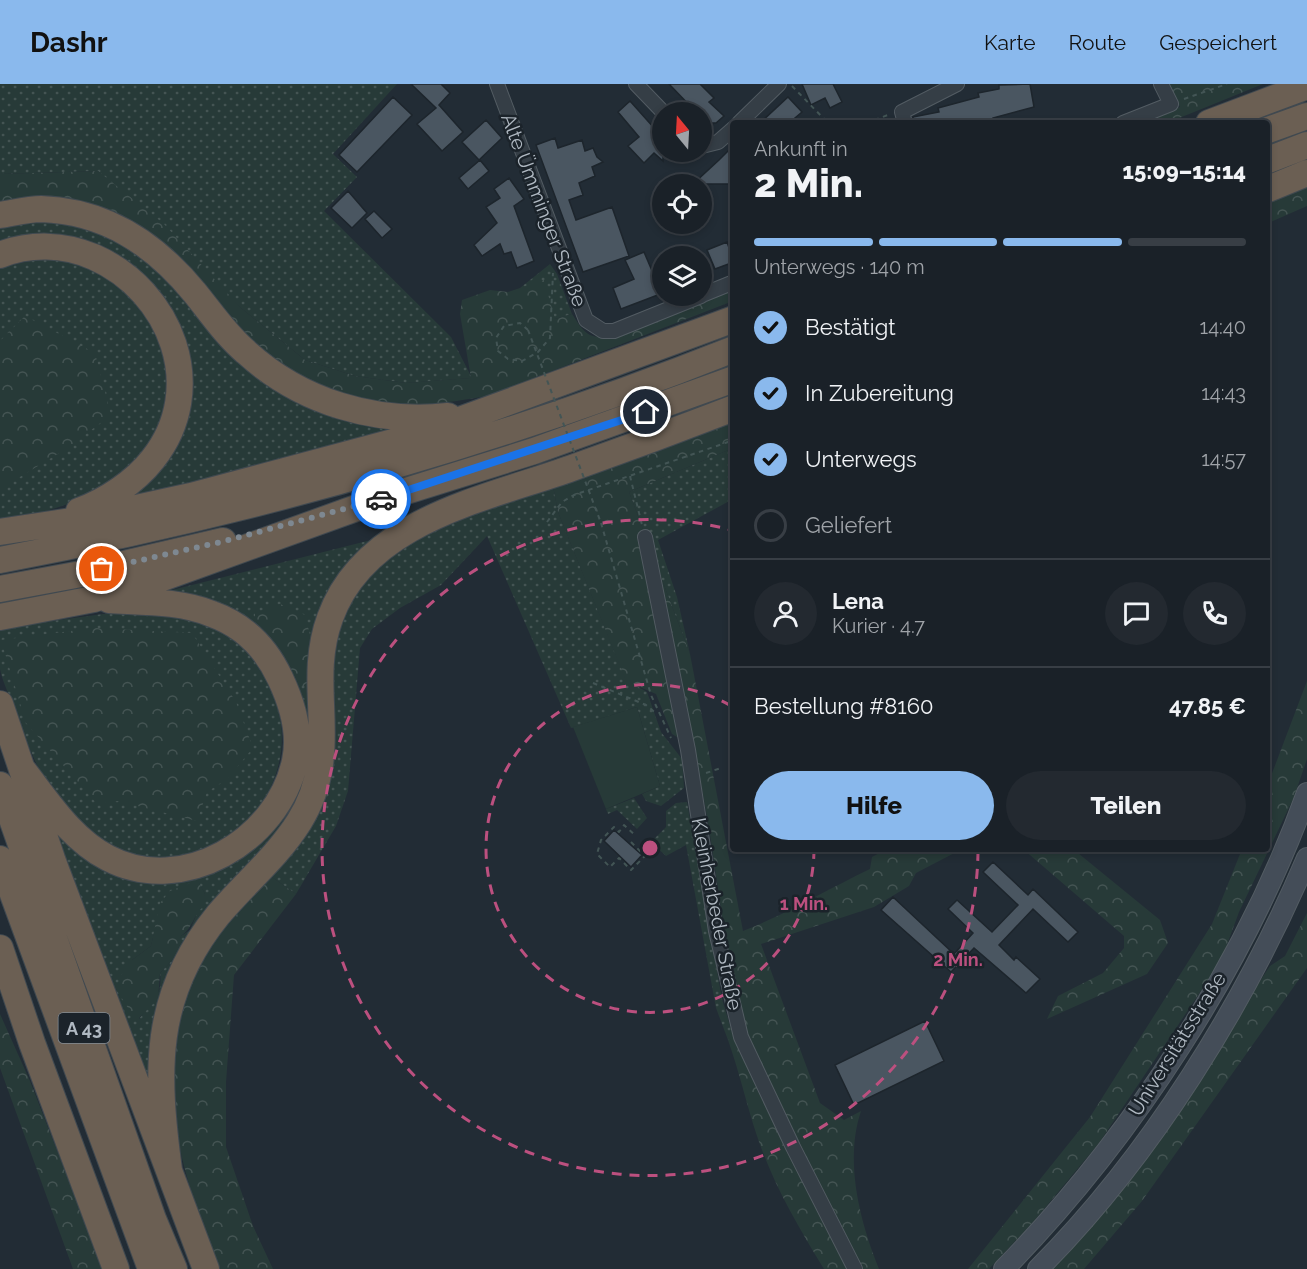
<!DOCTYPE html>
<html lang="de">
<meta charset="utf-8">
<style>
:root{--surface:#1a2128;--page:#232930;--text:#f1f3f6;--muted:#9fa3a8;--line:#383e45;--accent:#8ab9ed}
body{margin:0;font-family:Raleway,sans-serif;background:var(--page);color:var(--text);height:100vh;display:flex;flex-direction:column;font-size:22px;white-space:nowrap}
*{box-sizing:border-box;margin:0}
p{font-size:20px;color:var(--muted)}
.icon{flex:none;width:33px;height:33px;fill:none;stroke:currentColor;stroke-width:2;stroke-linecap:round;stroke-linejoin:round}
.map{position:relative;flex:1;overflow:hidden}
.sheet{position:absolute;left:730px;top:36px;width:540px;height:732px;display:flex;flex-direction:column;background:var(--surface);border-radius:6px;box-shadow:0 3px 9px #0003,0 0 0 2px var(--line)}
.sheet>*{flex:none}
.needle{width:39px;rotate:342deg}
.tools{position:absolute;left:652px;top:18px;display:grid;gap:12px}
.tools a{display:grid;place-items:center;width:60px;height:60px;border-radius:50%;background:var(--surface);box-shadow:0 3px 9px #0003,0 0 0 2px var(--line);font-size:30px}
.pin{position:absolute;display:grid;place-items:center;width:51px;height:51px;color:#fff;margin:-26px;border:3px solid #fff;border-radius:50%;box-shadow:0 2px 6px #0007}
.courier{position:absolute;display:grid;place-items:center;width:60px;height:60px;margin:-30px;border:4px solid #1a73e8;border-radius:50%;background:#fff;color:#222;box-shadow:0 2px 8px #0007}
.headline em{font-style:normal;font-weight:800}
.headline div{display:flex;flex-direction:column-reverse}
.headline{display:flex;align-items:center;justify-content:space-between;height:102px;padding:0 24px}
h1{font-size:39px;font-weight:800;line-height:45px}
.bar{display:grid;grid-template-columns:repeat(4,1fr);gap:9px 6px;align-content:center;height:72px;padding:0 24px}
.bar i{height:8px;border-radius:4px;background:var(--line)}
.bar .on{background:var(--accent)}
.bar p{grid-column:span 4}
.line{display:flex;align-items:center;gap:15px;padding:0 24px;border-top:2px solid var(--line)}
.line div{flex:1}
.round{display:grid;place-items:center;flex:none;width:63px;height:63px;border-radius:32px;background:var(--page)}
ol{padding:0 24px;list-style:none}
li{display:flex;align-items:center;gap:18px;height:66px}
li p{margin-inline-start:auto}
li .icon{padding:6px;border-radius:50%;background:var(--accent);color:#111;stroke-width:4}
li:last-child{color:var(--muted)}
li i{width:33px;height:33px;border:3px solid var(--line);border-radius:50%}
.primary-button{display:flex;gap:12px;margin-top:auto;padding:12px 24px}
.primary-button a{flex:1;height:69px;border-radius:36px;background:var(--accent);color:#111;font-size:24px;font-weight:800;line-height:69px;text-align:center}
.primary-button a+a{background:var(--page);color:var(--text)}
header{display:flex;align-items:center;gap:36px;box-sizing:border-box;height:84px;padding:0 30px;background:var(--accent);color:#111}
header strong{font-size:28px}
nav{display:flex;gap:33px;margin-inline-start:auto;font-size:21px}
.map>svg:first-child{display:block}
</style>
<header>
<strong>Dashr</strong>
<nav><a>Karte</a><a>Route</a><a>Gespeichert</a></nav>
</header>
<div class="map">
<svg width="1307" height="1185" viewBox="0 0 1307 1185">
<defs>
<pattern id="grass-dots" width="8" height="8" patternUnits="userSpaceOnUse" patternTransform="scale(1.5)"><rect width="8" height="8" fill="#273a38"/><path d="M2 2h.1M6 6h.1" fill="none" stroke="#445453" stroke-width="1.8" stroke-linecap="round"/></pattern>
<pattern id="forest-crowns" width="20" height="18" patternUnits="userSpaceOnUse" patternTransform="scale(1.5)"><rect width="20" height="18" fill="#273a38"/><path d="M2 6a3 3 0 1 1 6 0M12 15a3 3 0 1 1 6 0" fill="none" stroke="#445453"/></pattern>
</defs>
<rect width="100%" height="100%" fill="#222c35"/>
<path fill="url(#grass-dots)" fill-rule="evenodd" d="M 0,0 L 397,0 L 333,70 L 357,93 L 324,127 L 451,253 L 472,294 L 406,299 L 355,292 L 305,276 L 241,224 L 98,87 L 0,90 Z
M 48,130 L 102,142 L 401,344 L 118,417 L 184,307 L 122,181 L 0,165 L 0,136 Z
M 34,176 C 49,175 64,175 79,179 C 160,205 192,303 142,371 C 112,412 47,429 0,437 L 0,184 Z
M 550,180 L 557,190 L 572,230 L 555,235 L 520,204 Z
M 733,364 L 733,415 L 658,456 L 677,513 L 690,570 L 629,408 Z
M 553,402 L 558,428 L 626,596 L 647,608 L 661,648 L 682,675 L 684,704 L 661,722 L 646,717 L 642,710 L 660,702 L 637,623 L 571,644 L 487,452 L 441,501 L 400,524 L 372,545 L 360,564 L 348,707 L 336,742 L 296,810 L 269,791 L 290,768 L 331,565 L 351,510 L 381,476 L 444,438 Z
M 387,452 L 344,491 L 308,699 L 152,1024 L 50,739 L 164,792 L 287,716 L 283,580 L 160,509 ZM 198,797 L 205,810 L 190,846 L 181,852 L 178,859 L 177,871 L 160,889 C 163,914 151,918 139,935 L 132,876 L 151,862 L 161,819 Z
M 145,529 C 170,533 196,535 220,547 C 242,558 257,578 268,599 C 317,690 228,799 131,770 C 104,762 80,741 62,720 C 37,691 26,655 12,619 C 8,608 2,596 0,585 C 0,572 0,557 0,544 L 103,530 Z
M 634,714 L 647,734 L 637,745 L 617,726 L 608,730 L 606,725 Z
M 687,718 L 722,915 L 734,955 L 728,956 L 716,924 L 686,761 L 666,772 L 651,758 L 666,743 L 666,727 L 676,719 Z"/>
<path fill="url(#forest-crowns)" d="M 1167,0 L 1263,0 L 1167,39 L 1140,39 L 1180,23 Z
M 98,87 L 164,140 L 241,224 L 305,276 L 355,292 L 406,299 L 471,294 L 460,230 L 462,216 L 490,206 L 508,208 L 544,196 L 555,235 L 572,230 C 577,237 582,247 590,251 C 614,263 707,216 733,205 L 733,217 L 487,312 C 458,317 427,322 397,321 C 333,319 263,281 224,231 C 193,191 166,150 117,130 C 81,115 38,120 0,120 L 0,90 Z
M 1307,98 L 1307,122 L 1268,139 L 1268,114 Z
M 25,232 L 95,269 L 111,331 L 66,365 L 0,405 L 0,257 Z
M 733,333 L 733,364 L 629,408 L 690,570 L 743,847 C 787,830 828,805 870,785 L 872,773 L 887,765 L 962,765 L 916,789 L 909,802 L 874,823 L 761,860 L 820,1019 L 844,1036 L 861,1027 C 844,1077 860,1138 879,1185 L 824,1185 C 797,1141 772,1098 756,1049 C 746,1018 739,987 728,956 L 748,951 C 717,852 717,746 688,647 L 677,653 L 672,650 L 656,610 L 626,597 L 558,428 L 553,402 Z
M 280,520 L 305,531 L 311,555 L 309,602 L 296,602 L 255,543 L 255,529 Z
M 94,544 L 192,549 L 236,618 L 253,664 L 227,695 L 207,708 L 197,737 L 118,717 L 97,720 L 26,639 L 1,556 Z
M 1307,597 L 1307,675 L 1294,713 L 1239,828 L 1221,877 L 1099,1059 L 1034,1137 L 989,1185 L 968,1185 L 1090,1033 L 1212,840 L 1242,765 L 1268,765 L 1268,700 Z
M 1023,765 L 1073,765 L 1160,836 L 1168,859 L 1147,890 L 1047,935 L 1058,912 L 1103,889 L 1124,864 L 1124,852 Z
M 269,791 L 296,810 L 234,891 L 226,998 L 226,1063 L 253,1142 L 273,1185 L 217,1185 C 180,1078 140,970 206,864 C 221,839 250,813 269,791 Z
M 198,796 L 205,810 L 204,822 C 193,831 193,844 181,852 L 177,871 L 160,889 L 158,915 L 136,937 L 118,908 L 119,894 L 132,876 L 151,862 L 160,819 L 170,807 Z
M 1307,829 L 1307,884 L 1142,1117 L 1084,1185 L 1050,1185 L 1204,981 L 1270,882 L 1285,872 Z
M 0,930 L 30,997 L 103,1185 L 73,1185 L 0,984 Z"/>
<path fill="#273a38" d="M 637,623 L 660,702 L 606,725 L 573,643 Z"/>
<path fill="#4a5661" stroke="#1d252c" stroke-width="1.5" d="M 411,0 L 441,0 L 450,9 L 439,21 L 463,48 L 442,67 L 417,40 L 436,24 Z
M 669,0 L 700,0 L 714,14 L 709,18 L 724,32 L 716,39 L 707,39 L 702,34 L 702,28 L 696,28 Z
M 802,0 L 833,0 L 842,18 L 830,24 L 825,14 L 811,21 Z
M 1030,0 L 1034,23 L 993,34 L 994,38 L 914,39 L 913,33 L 939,28 L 938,24 L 979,13 L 978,9 L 999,5 L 999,1 Z
M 393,13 L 412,31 L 357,88 L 339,71 Z
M 788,13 L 802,28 L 789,39 L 760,39 Z
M 630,17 L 663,54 L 663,77 L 654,69 L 644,79 L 628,62 L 639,53 L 618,28 Z
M 486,36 L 502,54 L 479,76 L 462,58 Z
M 555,54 L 558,64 L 582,56 L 585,67 L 593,64 L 597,73 L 603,78 L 592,83 L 595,92 L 579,99 L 583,111 L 569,116 L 576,136 L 612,123 L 629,172 L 583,188 L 536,61 Z
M 734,61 L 734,100 L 693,100 L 719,76 Z
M 480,76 L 489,87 L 468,105 L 459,94 Z
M 509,94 L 524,115 L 514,122 L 534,177 L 517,184 L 511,168 L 504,170 L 500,160 L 482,172 L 474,161 L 497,139 L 486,123 L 500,114 L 494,105 Z
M 348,107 L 367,129 L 352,144 L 331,124 Z
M 374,127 L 392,145 L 382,154 L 365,135 Z
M 727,158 L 734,178 L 715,185 L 707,166 Z
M 644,168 L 653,189 L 663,185 L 663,209 L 621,225 L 613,204 L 634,195 L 625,176 Z
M 614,746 L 642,771 L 631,783 L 604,757 Z
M 993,778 L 1028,811 L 1033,805 L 1078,848 L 1068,858 L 1033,825 L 999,861 L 1014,876 L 1016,873 L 1040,895 L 1026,909 L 974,864 L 951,888 L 881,826 L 893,813 L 954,870 L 973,849 L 948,825 L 957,816 L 992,848 L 1018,821 L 983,788 Z
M 925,937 L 944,977 L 854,1021 L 835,981 Z"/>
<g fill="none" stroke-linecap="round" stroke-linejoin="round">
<defs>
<path id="street" d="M 497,0 L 586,236 L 603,247 L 614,247 L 701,212
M 636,0 L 663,28
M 739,39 L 779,0
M 905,39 L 902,28 L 957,0
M 1123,39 L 1171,20 L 1161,0
M 702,62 L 718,58 L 734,44
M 702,211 L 734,198
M 645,453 L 688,666 L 716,847 L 741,953 L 793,1063 L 855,1185"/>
<path id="secondary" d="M 1004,1185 C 1132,1054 1245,881 1307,709
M 1038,1185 C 1150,1073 1245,920 1307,774"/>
<path id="highway" d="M 1209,39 L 1307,2
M 1268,46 L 1307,32
M 1268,76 L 1307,61
M 1268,105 L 1307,89
M 0,131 C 13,129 28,125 41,125 C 106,127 155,160 195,209 C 212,230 226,251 246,268 C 301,318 375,340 448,332
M 0,171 C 30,159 64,160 94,173 C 171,207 209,304 153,375 C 135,398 106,417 79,427
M 0,448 L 91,434 L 191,412 L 419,351 L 734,235
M 0,476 C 251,428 496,360 734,265
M 0,505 L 81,490 L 223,457
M 0,533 L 94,515 L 165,493 L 384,414 L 534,367 L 734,295
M 0,620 L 52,775 L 206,1185
M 23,686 C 48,718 71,755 108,774 C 182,813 278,757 295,677 C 301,649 292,619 280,594 C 266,564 243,541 212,530 C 181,517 142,518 109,516
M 0,701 L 153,1135 L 174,1185
M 0,775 L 151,1185
M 0,864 L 32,959 L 116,1185
M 169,1086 C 156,989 152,912 218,831 C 245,799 277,773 299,738 C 344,666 304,605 330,534 C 365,436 486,415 572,384 C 626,365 680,345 734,324"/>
</defs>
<use href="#street" stroke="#535c63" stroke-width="16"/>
<use href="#secondary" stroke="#535c63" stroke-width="22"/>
<use href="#highway" stroke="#404950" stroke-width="28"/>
<path stroke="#435555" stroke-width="2" stroke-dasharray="4.5 4.5" stroke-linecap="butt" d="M 792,2 L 828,39
M 1184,15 L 1227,0
M 866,39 L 888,31
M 528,246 L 520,239 L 504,242 L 496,254 L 498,267 L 508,275 L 522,277 L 538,268 L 550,254 L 553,189
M 630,392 L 642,441
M 547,438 L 562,418 L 574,411 L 734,356
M 601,439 L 651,611 L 671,654
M 593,599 L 646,621 L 657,630
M 706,689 L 721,684
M 631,758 L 645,772 L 631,786 L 619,774 L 610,783 L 597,770 L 601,756 L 614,743 L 619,748 L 624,741 L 636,752"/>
<use href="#street" stroke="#353e46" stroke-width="14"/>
<use href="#secondary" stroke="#444d58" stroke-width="20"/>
<use href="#highway" stroke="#6b5f53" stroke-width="26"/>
<path stroke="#435555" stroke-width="2" stroke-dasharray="4.5 4.5" stroke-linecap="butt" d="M 528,246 L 601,439"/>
</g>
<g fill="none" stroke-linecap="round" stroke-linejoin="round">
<path stroke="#7e8891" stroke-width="6" stroke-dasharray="0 10.8" d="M 102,485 L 225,457 L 381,415"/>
<path stroke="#1a73e8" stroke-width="8" d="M 381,415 L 646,328"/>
</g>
<g fill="none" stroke="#bc507f" stroke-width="3" stroke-dasharray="10 8">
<path d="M814 765A164 164 0 1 1 733 623"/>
<path d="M978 767A328 328 0 1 1 732 446"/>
</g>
<g text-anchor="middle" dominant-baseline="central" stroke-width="5" stroke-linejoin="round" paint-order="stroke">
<rect fill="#1b232a" stroke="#838c94" stroke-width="1.5" x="58.5" y="929" width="51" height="30" rx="4.5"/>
<g font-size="18" font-weight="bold" fill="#b0b9c2">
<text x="84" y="944">A 43</text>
</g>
<g font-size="20" fill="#b0b9c2" stroke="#1b232a">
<text transform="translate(544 126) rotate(69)">Alte Ümminger Straße</text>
<text transform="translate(717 830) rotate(79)">Kleinherbeder Straße</text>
<text transform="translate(1177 960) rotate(-58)">Universitätsstraße</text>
</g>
</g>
<circle cx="650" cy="764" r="9" fill="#bc507f" stroke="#1b232a" stroke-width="3"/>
<g font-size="18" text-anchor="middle" font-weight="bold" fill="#bc507f" stroke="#1b232a" stroke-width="5" stroke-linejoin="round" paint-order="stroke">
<text x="804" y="826">1 Min.</text>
<text x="958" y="882">2 Min.</text>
</g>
</svg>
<div class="tools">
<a><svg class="needle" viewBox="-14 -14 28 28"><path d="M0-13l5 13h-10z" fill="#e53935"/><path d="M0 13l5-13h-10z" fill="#9fa3a8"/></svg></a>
<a><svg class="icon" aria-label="locate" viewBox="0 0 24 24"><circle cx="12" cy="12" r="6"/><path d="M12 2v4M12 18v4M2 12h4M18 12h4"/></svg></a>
<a><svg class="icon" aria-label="layers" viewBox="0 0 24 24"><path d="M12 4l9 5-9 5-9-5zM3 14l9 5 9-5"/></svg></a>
</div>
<div class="pin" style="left:102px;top:485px;background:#ea580c"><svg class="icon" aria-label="bag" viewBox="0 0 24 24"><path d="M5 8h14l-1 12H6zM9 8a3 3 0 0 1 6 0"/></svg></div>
<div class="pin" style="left:646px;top:328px;background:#1f2937"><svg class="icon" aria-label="home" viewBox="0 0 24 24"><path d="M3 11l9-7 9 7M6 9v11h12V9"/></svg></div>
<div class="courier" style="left:381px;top:415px"><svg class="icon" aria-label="car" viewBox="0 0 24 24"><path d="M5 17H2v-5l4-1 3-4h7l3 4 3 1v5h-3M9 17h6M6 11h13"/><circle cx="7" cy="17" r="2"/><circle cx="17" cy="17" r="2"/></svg></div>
<section class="sheet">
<div class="headline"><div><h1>2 Min.</h1><p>Ankunft in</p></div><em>15:09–15:14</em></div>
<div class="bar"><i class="on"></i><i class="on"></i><i class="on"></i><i></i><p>Unterwegs · 140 m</p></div>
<ol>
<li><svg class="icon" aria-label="check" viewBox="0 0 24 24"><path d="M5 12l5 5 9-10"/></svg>Bestätigt<p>14:40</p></li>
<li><svg class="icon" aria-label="check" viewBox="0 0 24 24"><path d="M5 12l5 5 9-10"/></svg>In Zubereitung<p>14:43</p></li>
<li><svg class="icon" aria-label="check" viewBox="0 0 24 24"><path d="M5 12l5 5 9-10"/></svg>Unterwegs<p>14:57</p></li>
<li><i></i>Geliefert</li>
</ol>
<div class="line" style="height:108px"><a class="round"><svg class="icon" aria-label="person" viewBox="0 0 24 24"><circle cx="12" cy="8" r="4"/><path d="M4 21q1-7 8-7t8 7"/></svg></a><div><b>Lena</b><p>Kurier · 4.7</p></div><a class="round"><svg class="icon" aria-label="chat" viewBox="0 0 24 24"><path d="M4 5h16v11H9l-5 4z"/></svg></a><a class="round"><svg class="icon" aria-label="phone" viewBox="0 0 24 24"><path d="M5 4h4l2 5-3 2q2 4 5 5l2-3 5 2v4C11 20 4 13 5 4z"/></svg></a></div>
<div class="line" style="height:78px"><div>Bestellung #8160</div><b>47.85 €</b></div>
<div class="primary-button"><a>Hilfe</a><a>Teilen</a></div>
</section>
</div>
